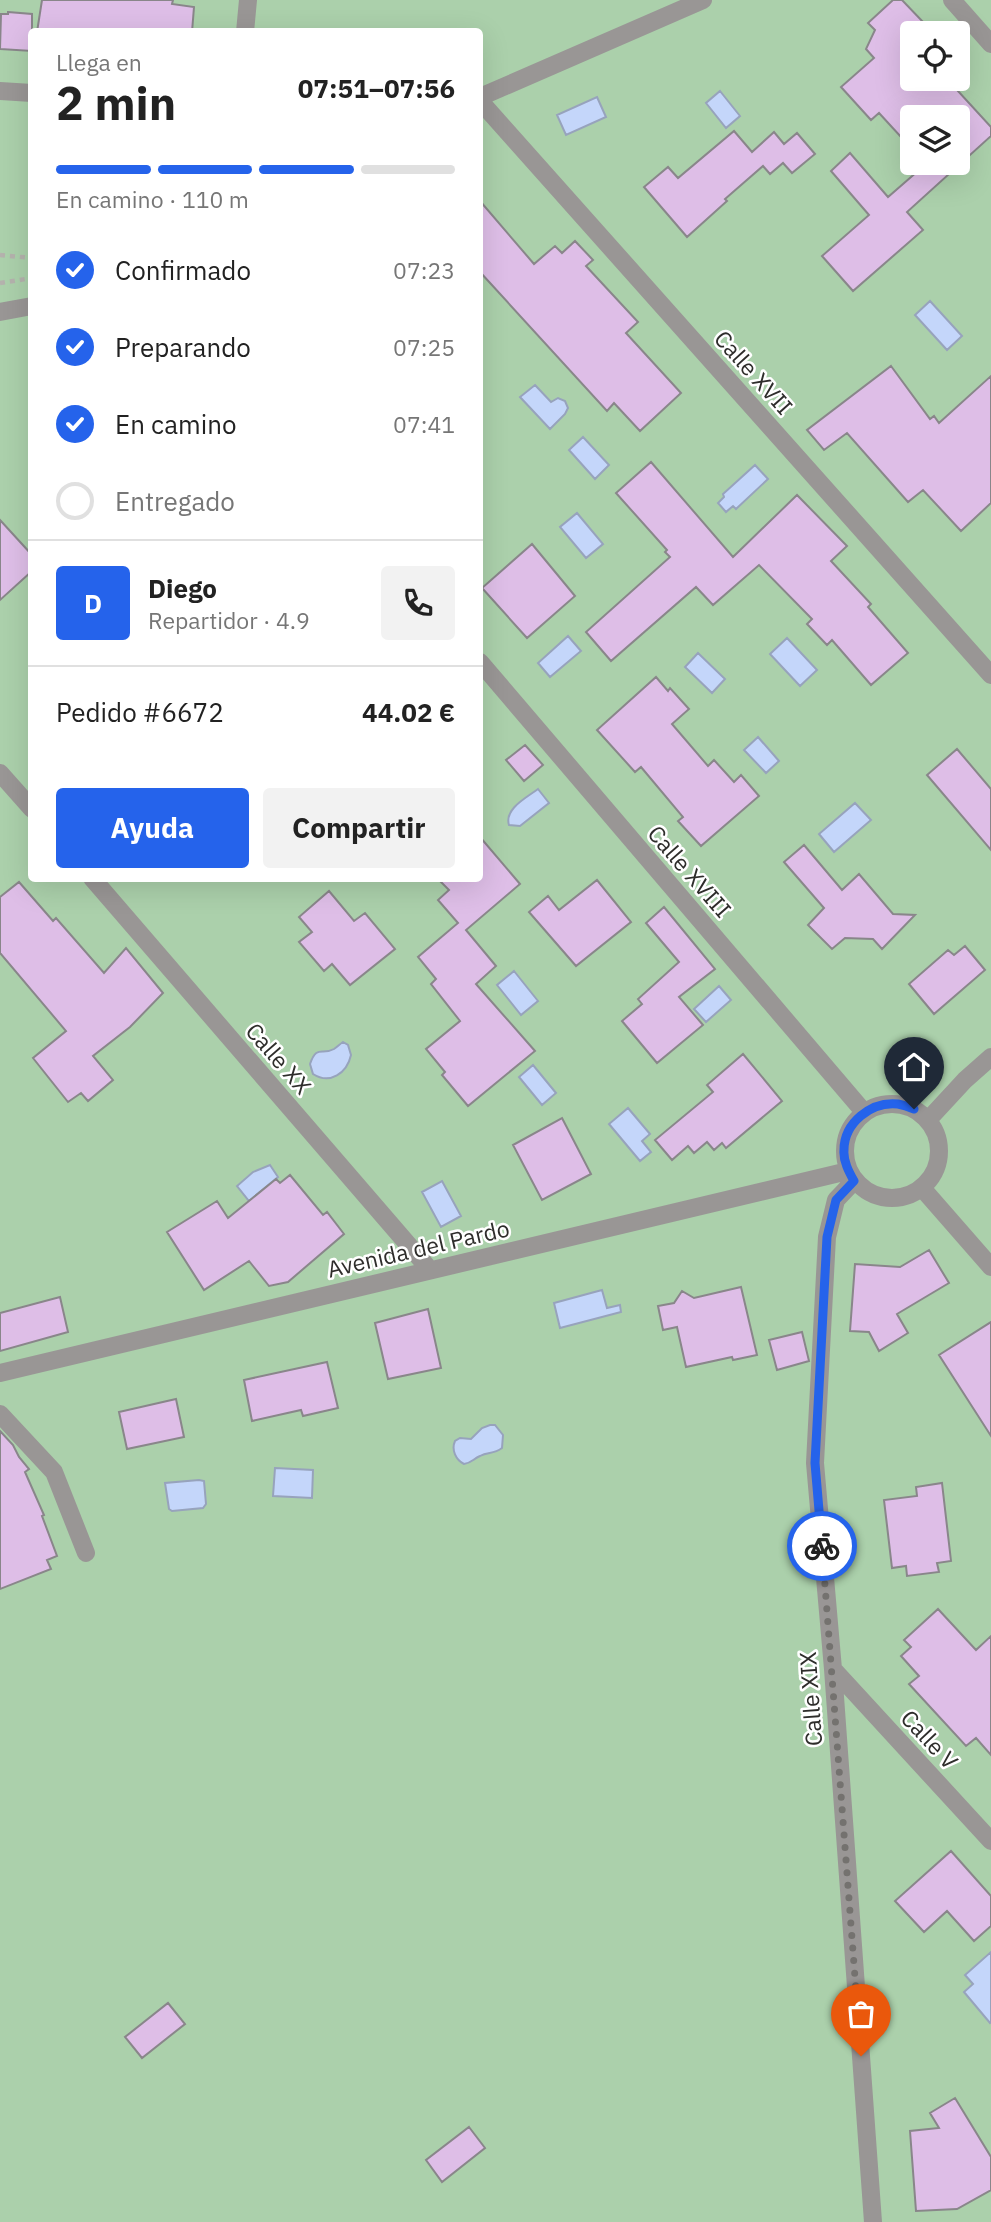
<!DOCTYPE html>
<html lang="es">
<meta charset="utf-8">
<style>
:root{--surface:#fff;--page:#f2f2f2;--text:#222;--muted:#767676;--line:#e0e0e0;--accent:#2563eb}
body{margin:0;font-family:"IBM Plex Sans",sans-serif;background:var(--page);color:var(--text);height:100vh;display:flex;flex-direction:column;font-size:26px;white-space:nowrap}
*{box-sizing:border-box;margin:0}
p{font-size:23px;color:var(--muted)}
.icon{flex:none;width:38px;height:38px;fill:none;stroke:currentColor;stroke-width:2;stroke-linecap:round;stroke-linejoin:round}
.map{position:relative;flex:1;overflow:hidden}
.sheet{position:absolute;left:28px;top:28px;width:455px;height:854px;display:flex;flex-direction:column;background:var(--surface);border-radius:7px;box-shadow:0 7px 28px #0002}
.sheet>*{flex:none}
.fabs{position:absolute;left:900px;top:21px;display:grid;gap:14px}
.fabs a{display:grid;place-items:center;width:70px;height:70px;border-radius:7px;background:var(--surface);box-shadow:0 7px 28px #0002;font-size:35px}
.pin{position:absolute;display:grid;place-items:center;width:60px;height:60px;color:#fff;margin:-72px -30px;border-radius:50% 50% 50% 0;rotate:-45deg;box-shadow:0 0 7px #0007}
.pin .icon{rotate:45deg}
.courier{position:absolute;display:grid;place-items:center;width:70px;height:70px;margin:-35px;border:5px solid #2563eb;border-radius:50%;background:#fff;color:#222;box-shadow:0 2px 9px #0007}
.head em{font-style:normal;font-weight:700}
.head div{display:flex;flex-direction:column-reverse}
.head{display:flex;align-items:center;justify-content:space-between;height:119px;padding:0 28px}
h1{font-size:46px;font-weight:700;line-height:52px}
.bar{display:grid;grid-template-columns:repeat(4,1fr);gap:10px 7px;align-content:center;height:84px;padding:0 28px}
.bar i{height:9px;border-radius:5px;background:var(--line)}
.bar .on{background:var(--accent)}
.bar p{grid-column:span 4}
.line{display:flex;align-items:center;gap:18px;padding:0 28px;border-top:2px solid var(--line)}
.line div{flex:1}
.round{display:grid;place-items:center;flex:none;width:74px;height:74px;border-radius:7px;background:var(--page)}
ol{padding:0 28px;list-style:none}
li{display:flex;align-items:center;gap:21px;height:77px}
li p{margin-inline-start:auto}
li .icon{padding:7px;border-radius:50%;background:var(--accent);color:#fff;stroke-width:4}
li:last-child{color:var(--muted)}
li i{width:38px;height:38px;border:4px solid var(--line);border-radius:50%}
.action{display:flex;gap:14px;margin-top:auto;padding:14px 28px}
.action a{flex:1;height:80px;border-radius:7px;background:var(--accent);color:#fff;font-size:28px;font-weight:700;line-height:80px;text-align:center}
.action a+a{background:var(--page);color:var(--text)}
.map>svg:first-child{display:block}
</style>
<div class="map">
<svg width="991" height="2222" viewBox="0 0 991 2222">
<rect width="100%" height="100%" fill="#f5f3ed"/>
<path fill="#abd0ab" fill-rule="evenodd" d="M 0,0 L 991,0 L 991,2222 L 0,2222 ZM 32,32 L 480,32 L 480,878 L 32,878 ZM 912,33 L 957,33 L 957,79 L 912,79 ZM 912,117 L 957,117 L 957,163 L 912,163 Z"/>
<path fill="#c4d6fa" stroke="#97a3bc" stroke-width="2" d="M 720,91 L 740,116 L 726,128 L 706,103 Z
M 597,97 L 606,117 L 566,135 L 557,115 Z
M 930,301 L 962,336 L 947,350 L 915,315 Z
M 535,385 L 551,402 L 558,398 L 565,401 L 568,408 L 565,414 L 550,429 L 520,397 Z
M 583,437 L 609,465 L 595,479 L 569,450 Z
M 755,465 L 768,479 L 736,509 L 733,506 L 726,512 L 718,503 L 724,497 L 723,494 Z
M 577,513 L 603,544 L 586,558 L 560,527 Z
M 568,636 L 581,651 L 550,677 L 538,663 Z
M 787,638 L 817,670 L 800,686 L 770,654 Z
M 698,653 L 725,679 L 712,693 L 685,667 Z
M 758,737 L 779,761 L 766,773 L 744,750 Z
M 538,789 L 549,803 L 520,826 L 509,825 C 504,809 526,798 538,789 Z
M 855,803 L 871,820 L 834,852 L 819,834 Z
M 514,971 L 538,1001 L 521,1015 L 497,985 Z
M 719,986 L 731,1000 L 706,1022 L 694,1009 Z
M 343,1042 L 348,1045 L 351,1055 C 347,1073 330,1085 313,1074 L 310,1064 C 317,1044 322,1056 334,1049 C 337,1047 340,1044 343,1042 Z
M 533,1065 L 556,1093 L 542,1105 L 519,1077 Z
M 628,1108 L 650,1134 L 642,1141 L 651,1152 L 640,1161 L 609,1124 Z
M 270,1165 L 278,1177 L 249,1201 L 237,1186 L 253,1172 Z
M 442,1181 L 461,1216 L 441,1227 L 422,1192 Z
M 602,1290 L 607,1308 L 620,1305 L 621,1312 L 560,1328 L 554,1303 Z
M 490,1425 L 495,1425 L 503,1435 L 502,1448 C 493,1455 488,1451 480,1456 C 473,1459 472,1463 464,1464 C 456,1460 451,1450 455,1441 L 460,1438 L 471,1439 L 482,1428 Z
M 275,1468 L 313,1470 L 312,1498 L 273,1496 Z
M 199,1480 L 204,1481 L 206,1504 L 203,1508 L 172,1511 L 169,1509 L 165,1483 Z
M 991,1952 L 991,2022 L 990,2023 L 964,1992 L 973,1984 L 965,1975 Z"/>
<path fill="#debee7" stroke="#89868a" stroke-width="2" d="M 42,0 L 173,0 L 172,4 L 194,7 L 192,32 L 37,32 Z
M 893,0 L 902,0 L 924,23 L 922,25 L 930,33 L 912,33 L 912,79 L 947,79 L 991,127 L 991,136 L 907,212 L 923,230 L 853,291 L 822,256 L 869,215 L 831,171 L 850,153 L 888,197 L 926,164 L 924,163 L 957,163 L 957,117 L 912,117 L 912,149 L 879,113 L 871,120 L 841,87 L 874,58 L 866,49 L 875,30 L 868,23 Z
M 8,12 L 32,14 L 32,51 L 0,49 L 1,14 L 8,14 Z
M 734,131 L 752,152 L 774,132 L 784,144 L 797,133 L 815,154 L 792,173 L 783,163 L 770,174 L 763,166 L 725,199 L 727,201 L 687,237 L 644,187 L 668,167 L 678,178 Z
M 480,201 L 534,264 L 555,246 L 562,253 L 575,241 L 593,260 L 586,266 L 638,322 L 626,333 L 681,393 L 640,431 L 614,403 L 607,411 L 480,272 Z
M 891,366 L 930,419 L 934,416 L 939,423 L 991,376 L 991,503 L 961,531 L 923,490 L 908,502 L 847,433 L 824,450 L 807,430 Z
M 651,462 L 733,557 L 797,495 L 847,546 L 831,561 L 871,604 L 868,607 L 908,653 L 871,685 L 832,640 L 827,645 L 807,624 L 812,619 L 759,565 L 713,605 L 696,587 L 611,661 L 586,632 L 670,557 L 665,552 L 667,550 L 616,493 Z
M 0,520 L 32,555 L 32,571 L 0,600 Z
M 532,544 L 575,596 L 527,638 L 482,588 Z
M 656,677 L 668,691 L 670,688 L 689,709 L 672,724 L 708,766 L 714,760 L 734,782 L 741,775 L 759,796 L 701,846 L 678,821 L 683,817 L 641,767 L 635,772 L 597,730 Z
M 525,745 L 543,765 L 524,781 L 506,760 Z
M 957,749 L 991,789 L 991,850 L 927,775 Z
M 480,837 L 520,884 L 466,930 L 496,966 L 476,984 L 535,1051 L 468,1106 L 442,1075 L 445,1072 L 426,1049 L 460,1021 L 431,984 L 436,979 L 418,957 L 458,923 L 438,900 L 449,890 L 437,878 L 480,878 Z
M 804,845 L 842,890 L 859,874 L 893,914 L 915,915 L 882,949 L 873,939 L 845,938 L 832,949 L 808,925 L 824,908 L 784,862 Z
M 597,880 L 631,922 L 576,966 L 529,912 L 548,896 L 559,910 Z
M 19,882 L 53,921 L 56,918 L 104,973 L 126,948 L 163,993 L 130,1027 L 93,1056 L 113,1080 L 88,1101 L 81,1093 L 68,1102 L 33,1058 L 66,1031 L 0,953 L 0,897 Z
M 329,891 L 354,921 L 365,913 L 395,949 L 350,985 L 332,964 L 324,971 L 299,942 L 312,932 L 299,917 Z
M 664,907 L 715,969 L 679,997 L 703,1025 L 657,1063 L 622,1021 L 642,1004 L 638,999 L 679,962 L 646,923 Z
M 965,946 L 985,970 L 934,1014 L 909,984 L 948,950 L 954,955 Z
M 743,1054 L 782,1101 L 726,1148 L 722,1143 L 714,1150 L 707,1142 L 694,1153 L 688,1146 L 672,1160 L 655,1140 L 713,1092 L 707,1085 Z
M 562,1118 L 591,1174 L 542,1200 L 513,1145 Z
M 290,1175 L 323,1215 L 327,1212 L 344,1234 L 288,1282 L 269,1286 L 249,1261 L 204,1290 L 167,1232 L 217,1201 L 228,1218 L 276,1179 L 280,1183 Z
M 929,1250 L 949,1283 L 897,1314 L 908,1333 L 879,1351 L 869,1332 L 850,1331 L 855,1264 L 900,1267 Z
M 741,1287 L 757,1355 L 733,1360 L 732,1357 L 686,1367 L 677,1327 L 663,1330 L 658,1306 L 674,1303 L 682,1291 L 694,1298 Z
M 60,1297 L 68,1332 L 0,1351 L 0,1313 Z
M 428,1309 L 441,1368 L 388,1379 L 375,1323 Z
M 991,1322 L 991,1436 L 939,1355 Z
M 802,1332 L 809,1361 L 777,1370 L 769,1340 Z
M 327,1362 L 338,1408 L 303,1416 L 301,1410 L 252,1421 L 244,1380 Z
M 176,1399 L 184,1437 L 127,1449 L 119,1412 Z
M 0,1431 L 13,1445 L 19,1457 L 29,1469 L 25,1472 L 44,1515 L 42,1516 L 57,1556 L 47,1560 L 51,1569 L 0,1589 Z
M 942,1483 L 951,1561 L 937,1563 L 939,1572 L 907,1576 L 906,1566 L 892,1568 L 884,1500 L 917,1496 L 916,1487 Z
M 938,1609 L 976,1650 L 991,1636 L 991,1755 L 976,1738 L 966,1746 L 909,1684 L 919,1676 L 901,1656 L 911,1647 L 904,1640 Z
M 951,1851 L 991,1896 L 991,1926 L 974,1941 L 947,1911 L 924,1932 L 895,1901 Z
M 168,2003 L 185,2024 L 142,2058 L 125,2037 Z
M 955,2098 L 991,2157 L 991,2190 L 957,2209 L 916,2211 L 910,2131 L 939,2128 L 930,2113 Z
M 469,2127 L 485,2148 L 442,2182 L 426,2160 Z"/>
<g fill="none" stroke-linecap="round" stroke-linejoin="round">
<path stroke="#b4b2ad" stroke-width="4.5" stroke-dasharray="5 5" stroke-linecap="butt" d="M 0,255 L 32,258
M 0,283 L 32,278"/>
<path stroke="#999695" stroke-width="18" d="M 952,0 L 991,44
M 245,32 L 248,0
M 0,91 L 32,93
M 480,97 L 703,0
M 480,101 L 991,675
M 0,312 L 32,306
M 480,662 L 864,1112
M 0,773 L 32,809
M 92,878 L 430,1270
M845 1151a47 47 0 1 1 94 0a47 47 0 1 1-94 0Z
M 928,1120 L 965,1080 L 991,1057
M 854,1181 L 836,1200 L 827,1237 L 815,1463 L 833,1669 L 873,2222
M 922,1188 L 991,1267
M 0,1373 L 848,1171
M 0,1414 L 54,1472 L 86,1553
M 833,1669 L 991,1841"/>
</g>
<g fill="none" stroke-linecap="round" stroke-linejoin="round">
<path stroke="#74726f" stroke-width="7" stroke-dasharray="0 12.6" d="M 822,1546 L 861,2056"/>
<path stroke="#2563eb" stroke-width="9" d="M 822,1546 L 815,1463 L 827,1237 L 836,1200 L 854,1181 C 849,1172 843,1161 844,1150 C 844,1123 871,1101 898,1104 C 903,1105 909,1107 914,1109"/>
</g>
<g text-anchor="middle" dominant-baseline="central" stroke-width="5" stroke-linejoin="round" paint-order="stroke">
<g font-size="23" fill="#2e2d2b" stroke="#fff">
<text transform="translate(754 372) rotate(48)">Calle XVII</text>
<text transform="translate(690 871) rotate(49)">Calle XVIII</text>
<text transform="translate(279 1058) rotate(49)">Calle XX</text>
<text transform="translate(418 1248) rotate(-13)">Avenida del Pardo</text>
<text transform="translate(810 1699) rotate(-94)">Calle XIX</text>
<text transform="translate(930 1739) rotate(47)">Calle V</text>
</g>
</g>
</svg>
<div class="fabs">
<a><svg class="icon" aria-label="locate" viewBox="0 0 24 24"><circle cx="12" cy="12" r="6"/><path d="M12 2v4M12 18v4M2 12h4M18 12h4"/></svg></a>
<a><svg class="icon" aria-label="layers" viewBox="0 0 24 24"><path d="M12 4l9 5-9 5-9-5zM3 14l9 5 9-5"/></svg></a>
</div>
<div class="pin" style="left:861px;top:2056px;background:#ea580c"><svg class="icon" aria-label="bag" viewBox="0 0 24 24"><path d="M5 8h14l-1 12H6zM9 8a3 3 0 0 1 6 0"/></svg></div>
<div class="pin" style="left:914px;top:1109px;background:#1f2937"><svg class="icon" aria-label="home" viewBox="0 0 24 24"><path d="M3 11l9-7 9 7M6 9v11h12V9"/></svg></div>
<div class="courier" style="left:822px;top:1546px"><svg class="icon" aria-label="bike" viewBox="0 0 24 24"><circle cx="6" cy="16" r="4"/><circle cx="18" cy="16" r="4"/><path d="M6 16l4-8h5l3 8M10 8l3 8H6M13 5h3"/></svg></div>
<section class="sheet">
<div class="head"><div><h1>2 min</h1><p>Llega en</p></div><em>07:51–07:56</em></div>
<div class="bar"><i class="on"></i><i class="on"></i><i class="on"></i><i></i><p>En camino · 110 m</p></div>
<ol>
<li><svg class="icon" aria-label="check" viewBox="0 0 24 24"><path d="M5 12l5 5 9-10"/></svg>Confirmado<p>07:23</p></li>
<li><svg class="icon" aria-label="check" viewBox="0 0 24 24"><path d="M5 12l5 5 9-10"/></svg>Preparando<p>07:25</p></li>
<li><svg class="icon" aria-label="check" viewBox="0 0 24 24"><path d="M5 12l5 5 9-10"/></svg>En camino<p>07:41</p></li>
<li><i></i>Entregado</li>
</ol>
<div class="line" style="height:126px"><b class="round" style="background:var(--accent);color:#fff">D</b><div><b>Diego</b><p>Repartidor · 4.9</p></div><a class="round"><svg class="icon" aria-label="phone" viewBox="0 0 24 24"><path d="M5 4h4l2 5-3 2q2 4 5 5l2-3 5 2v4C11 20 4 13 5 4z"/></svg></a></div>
<div class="line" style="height:91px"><div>Pedido #6672</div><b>44.02 €</b></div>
<div class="action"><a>Ayuda</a><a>Compartir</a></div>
</section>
</div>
